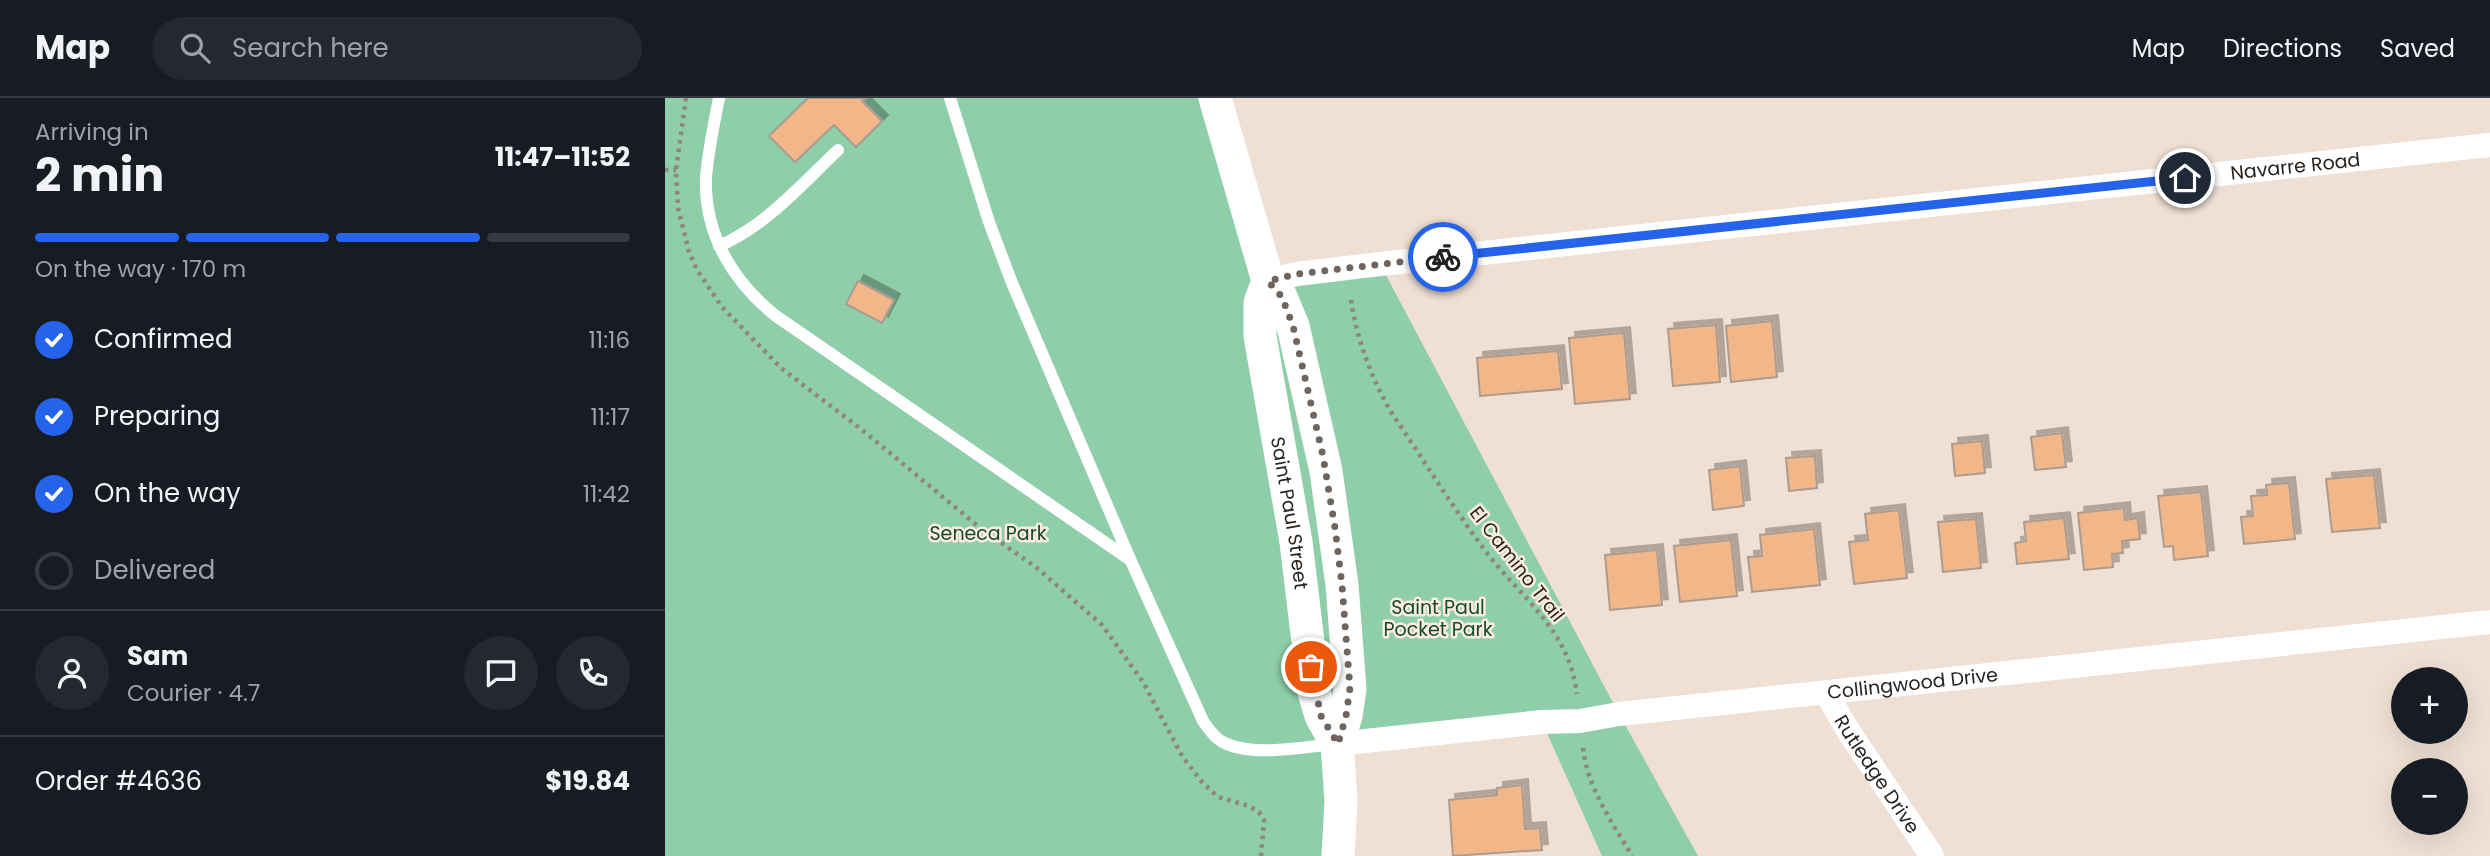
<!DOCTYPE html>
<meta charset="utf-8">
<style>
:root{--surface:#171b24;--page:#242831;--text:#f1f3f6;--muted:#9ea1a6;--line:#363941;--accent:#2563eb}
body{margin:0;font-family:Poppins,sans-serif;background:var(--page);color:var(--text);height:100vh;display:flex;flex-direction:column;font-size:26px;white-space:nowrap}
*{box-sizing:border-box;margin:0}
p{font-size:23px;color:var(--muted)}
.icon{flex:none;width:38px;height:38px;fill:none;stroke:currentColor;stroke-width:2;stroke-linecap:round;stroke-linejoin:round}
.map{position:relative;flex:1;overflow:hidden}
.details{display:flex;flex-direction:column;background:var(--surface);width:665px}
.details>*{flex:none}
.buttons{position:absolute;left:1726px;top:569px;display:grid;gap:14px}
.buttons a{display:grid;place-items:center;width:77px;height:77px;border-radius:50%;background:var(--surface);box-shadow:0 7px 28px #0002;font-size:35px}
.pin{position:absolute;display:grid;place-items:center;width:60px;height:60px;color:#fff;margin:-30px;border:4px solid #fff;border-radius:50%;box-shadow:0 2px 7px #0007}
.courier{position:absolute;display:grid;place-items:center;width:70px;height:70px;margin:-35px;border:5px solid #2563eb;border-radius:50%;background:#fff;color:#222;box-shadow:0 2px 9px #0007}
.overview em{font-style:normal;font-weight:700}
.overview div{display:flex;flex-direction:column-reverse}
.overview{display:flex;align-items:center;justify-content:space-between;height:119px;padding:0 35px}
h1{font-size:46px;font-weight:700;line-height:52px}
.bar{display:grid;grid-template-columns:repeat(4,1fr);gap:10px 7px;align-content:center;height:84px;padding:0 35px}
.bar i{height:9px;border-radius:5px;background:var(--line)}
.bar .active{background:var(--accent)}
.bar p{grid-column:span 4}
.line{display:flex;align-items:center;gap:18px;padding:0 35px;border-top:2px solid var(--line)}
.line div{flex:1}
.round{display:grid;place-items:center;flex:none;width:74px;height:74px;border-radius:37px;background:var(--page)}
ol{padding:0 35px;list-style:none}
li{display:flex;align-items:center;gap:21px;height:77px}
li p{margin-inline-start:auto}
li .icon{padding:7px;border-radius:50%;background:var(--accent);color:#fff;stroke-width:4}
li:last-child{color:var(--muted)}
li i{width:38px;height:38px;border:4px solid var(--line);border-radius:50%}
header{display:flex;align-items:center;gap:42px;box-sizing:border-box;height:98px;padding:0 35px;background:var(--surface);border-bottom:2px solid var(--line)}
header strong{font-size:33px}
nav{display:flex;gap:38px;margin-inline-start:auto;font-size:24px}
.search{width:490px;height:63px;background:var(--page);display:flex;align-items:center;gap:18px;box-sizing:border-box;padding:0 24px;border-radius:38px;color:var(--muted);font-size:26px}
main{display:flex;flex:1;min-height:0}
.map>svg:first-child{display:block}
</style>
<header>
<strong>Map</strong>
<div class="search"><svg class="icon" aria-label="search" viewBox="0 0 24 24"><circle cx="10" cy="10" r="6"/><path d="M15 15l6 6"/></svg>Search here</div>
<nav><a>Map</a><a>Directions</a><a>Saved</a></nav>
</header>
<main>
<section class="details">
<div class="overview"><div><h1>2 min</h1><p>Arriving in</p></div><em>11:47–11:52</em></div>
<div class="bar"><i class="active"></i><i class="active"></i><i class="active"></i><i></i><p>On the way · 170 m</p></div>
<ol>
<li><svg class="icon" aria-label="check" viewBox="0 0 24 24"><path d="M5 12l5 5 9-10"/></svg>Confirmed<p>11:16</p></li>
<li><svg class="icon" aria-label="check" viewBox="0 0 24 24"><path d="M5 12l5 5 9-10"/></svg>Preparing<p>11:17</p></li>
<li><svg class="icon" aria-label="check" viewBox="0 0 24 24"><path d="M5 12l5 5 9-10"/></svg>On the way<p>11:42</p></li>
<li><i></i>Delivered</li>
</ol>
<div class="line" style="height:126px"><a class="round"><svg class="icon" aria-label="person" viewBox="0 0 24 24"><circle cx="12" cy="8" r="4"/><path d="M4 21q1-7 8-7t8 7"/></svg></a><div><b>Sam</b><p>Courier · 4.7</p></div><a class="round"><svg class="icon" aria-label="chat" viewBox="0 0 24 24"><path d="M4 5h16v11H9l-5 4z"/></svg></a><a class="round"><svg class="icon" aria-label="phone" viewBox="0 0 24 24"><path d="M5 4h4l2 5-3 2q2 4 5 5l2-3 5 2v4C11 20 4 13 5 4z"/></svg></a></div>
<div class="line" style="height:91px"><div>Order #4636</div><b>$19.84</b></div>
</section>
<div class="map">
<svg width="1825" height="758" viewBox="0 0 1825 758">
<defs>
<filter id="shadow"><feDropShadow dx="6" dy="-6" stdDeviation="0" flood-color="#0004"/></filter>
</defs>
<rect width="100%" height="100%" fill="#f0e0d4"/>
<path fill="#8ecea8" d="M 0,0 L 550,0 L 603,183 L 715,166 L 954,616 L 1033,758 L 937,758 L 877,624 L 673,646 L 673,758 L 0,758 Z"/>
<path fill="#f2b788" stroke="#ab9c91" stroke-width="2" filter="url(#shadow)" d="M 143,0 L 201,0 L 197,3 L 217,23 L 191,49 L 169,27 L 130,64 L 104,38 Z
M 193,183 L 229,202 L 217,225 L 181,206 Z
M 1107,223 L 1112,279 L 1066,284 L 1061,228 Z
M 1051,227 L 1055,284 L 1008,288 L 1003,231 Z
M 959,235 L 965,301 L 910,306 L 904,240 Z
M 893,253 L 897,291 L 815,298 L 812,260 Z
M 1397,335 L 1401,369 L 1370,372 L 1366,339 Z
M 1317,343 L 1320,375 L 1290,378 L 1287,346 Z
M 1150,358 L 1152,390 L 1124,393 L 1121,360 Z
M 1075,368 L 1079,408 L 1048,412 L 1044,372 Z
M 1709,377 L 1715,430 L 1667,434 L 1661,381 Z
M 1624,385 L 1630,441 L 1579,446 L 1576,419 L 1588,418 L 1586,398 L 1602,397 L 1601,387 Z
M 1536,394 L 1543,458 L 1509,462 L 1508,448 L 1499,449 L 1493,398 Z
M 1459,410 L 1460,422 L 1473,420 L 1475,441 L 1457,443 L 1458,455 L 1447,456 L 1448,469 L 1419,472 L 1413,415 Z
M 1234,412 L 1242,480 L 1189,486 L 1184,444 L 1203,442 L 1200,416 Z
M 1399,420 L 1404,461 L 1352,466 L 1350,445 L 1361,443 L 1359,424 Z
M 1311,421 L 1316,470 L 1278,474 L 1273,424 Z
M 1149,431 L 1155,487 L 1087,494 L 1083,459 L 1097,458 L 1095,437 Z
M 1066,442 L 1072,498 L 1015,504 L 1009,448 Z
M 992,452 L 997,507 L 945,512 L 940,457 Z
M 857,687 L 860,731 L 875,730 L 877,752 L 788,758 L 784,702 L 832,697 L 832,690 Z"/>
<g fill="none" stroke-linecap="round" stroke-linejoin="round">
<path stroke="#90847c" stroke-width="4.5" stroke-dasharray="3.5 5" stroke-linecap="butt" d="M 21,0 L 11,72 L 13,110 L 24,154 L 32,172 L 57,209 L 116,270 L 196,331 L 314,429 L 372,470 L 437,527 L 478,584 L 517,658 L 536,683 L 553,699 L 584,708 L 594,714 L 599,722 L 596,758
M 0,72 L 11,72
M 686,202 C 692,242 706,279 726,314 C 758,361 788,410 822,455 C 859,503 904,532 912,596
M 918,650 C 922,689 947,724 967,758"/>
<path stroke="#fff" stroke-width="12" d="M 54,0 C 49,26 43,53 41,80 C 39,136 68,184 111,218 L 464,461
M 285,0 L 324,124 L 347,185 L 465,461 L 538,623 C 543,630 548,638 556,643 C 585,660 638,649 670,646
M 54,148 C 102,127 136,87 173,52"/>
<g stroke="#fff" stroke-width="24">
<path id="s1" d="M 603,183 L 632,176 L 715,166 L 1825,47"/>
<path id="s2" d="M 1161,595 L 1184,634 L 1267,758"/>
<path id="s3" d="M 672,646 L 877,624 L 915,623 L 954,616 L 1825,524"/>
</g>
<g stroke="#fff" stroke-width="33">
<path d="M 550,0 L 603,183 L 616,199 L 628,228 L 661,373 L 677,487 L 685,591 L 681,618 L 672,646 L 676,703 L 673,758"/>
<path id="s4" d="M 603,183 L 595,205 L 595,238 L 631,444 L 649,594 L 656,618 L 672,646"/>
</g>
</g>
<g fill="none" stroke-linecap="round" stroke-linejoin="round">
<path stroke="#6f655e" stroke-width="7" stroke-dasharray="0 12.6" d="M 646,569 L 656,618 L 673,646 L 681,618 L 685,590 L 677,487 L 670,430 L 658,358 L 628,228 L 617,199 L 603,183 L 632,176 L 778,159"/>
<path stroke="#2563eb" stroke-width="9" d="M 778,159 L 1520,80"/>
</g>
<g text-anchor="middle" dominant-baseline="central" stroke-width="5" stroke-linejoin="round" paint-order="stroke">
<g font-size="19" fill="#29231f" stroke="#fdede1">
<text stroke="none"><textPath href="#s1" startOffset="1034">Navarre Road</textPath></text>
<text stroke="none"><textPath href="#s4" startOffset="236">Saint Paul Street</textPath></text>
<text transform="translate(852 466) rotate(52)">El Camino Trail</text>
<text stroke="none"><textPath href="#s3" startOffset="579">Collingwood Drive</textPath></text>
<text stroke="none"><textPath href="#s2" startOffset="96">Rutledge Drive</textPath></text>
</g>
<g font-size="19" fill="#134a2f" stroke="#fdede1">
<text x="323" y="435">Seneca Park</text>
<text x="773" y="509">Saint Paul<tspan x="773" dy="22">Pocket Park</tspan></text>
</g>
</g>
</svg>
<div class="buttons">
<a>+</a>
<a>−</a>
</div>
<div class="pin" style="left:646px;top:569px;background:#ea580c"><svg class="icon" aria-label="bag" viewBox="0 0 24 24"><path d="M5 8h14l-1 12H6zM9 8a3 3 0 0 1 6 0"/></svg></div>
<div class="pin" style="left:1520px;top:80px;background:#1f2937"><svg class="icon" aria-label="home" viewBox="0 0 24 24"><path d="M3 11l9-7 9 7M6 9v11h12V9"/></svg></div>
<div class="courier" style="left:778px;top:159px"><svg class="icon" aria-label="bike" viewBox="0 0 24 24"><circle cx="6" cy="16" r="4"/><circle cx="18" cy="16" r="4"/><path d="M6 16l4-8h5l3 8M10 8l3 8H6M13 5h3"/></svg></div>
</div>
</main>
